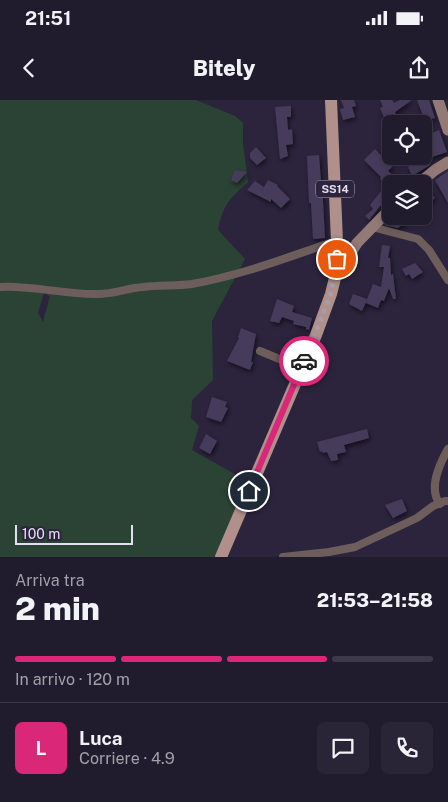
<!DOCTYPE html>
<html lang="it">
<meta charset="utf-8">
<style>
:root{--surface:#211b2e;--page:#292436;--text:#f1f3f6;--muted:#a2a1aa;--line:#3e394a;--accent:#db2777}
body{margin:0;font-family:"Public Sans",sans-serif;background:var(--page);color:var(--text);height:100vh;display:flex;flex-direction:column;font-size:19px;white-space:nowrap}
*{box-sizing:border-box;margin:0}
p{font-size:16px;color:var(--muted)}
.icon{flex:none;width:28px;height:28px;fill:none;stroke:currentColor;stroke-width:2;stroke-linecap:round;stroke-linejoin:round}
.map{position:relative;height:457px;overflow:hidden}
.panel{display:flex;flex-direction:column;background:var(--surface);flex:1}
.panel>*{flex:none}
.controls{position:absolute;left:382px;top:15px;display:grid;gap:10px}
.controls a{display:grid;place-items:center;width:50px;height:50px;border-radius:8px;background:var(--surface);box-shadow:0 2px 8px #0003,0 0 0 1px var(--line);font-size:25px}
.scale{position:absolute;left:15px;bottom:12px;width:118px;box-sizing:border-box;padding-left:5px;border:2px solid #e4dff0;border-top:0;font-size:14px;line-height:18px;white-space:nowrap;color:#e4dff0;-webkit-text-stroke:4px #2c243d;paint-order:stroke}
.pin{position:absolute;display:grid;place-items:center;width:42px;height:42px;color:#fff;margin:-21px;border:2px solid #fff;border-radius:50%;box-shadow:0 1px 5px #0007}
.courier{position:absolute;display:grid;place-items:center;width:50px;height:50px;margin:-25px;border:4px solid #db2777;border-radius:50%;background:#fff;color:#222;box-shadow:0 1px 6px #0007}
.headline em{font-style:normal;font-weight:800}
.headline div{display:flex;flex-direction:column-reverse}
.headline{display:flex;align-items:center;justify-content:space-between;height:85px;padding:0 15px}
h1{font-size:32px;font-weight:800;line-height:38px}
.bar{display:grid;grid-template-columns:repeat(4,1fr);gap:8px 5px;align-content:center;height:60px;padding:0 15px}
.bar i{height:6px;border-radius:4px;background:var(--line)}
.bar .current{background:var(--accent)}
.bar p{grid-column:span 4}
.line{display:flex;align-items:center;gap:12px;padding:0 15px;border-top:1px solid var(--line)}
.line div{flex:1}
.round{display:grid;place-items:center;flex:none;width:52px;height:52px;border-radius:8px;background:var(--page)}
.status{display:flex;justify-content:space-between;align-items:center;height:35px;padding:0 25px;background:var(--surface);direction:ltr}
.status svg{height:14px;fill:currentColor}
header{display:flex;justify-content:space-between;align-items:center;height:65px;padding:0 15px;background:var(--surface);font-size:22px;font-weight:800}
.map>svg:first-child{display:block}
</style>
<div class="status"><b>21:51</b><svg viewBox="0 0 49 12"><path d="M0 12V9h3v3zM5 12V6h3v6zM10 12V3h3v9zM15 12V0h3v12zM26 1h20v11H26zM47 4h2v5h-2z"/></svg></div>
<header><svg class="icon" aria-label="back" viewBox="0 0 24 24"><path d="M15 5l-7 7 7 7"/></svg>Bitely<svg class="icon" aria-label="share" viewBox="0 0 24 24"><path d="M12 15V3M7 8l5-5 5 5M5 13v7h14v-7"/></svg></header>
<div class="map">
<svg width="448" height="457" viewBox="0 0 448 457">
<defs>
<filter id="shadow"><feDropShadow dx="1.5" dy="2.5" stdDeviation="2.5" flood-color="#0009"/></filter>
</defs>
<rect width="100%" height="100%" fill="#2c243d"/>
<path fill="#2b4335" d="M 0,0 L 196,0 L 235,16 L 243,23 L 243,44 L 248,82 C 229,99 223,105 218,130 L 245,159 L 212,221 L 213,280 L 192,300 L 191,318 L 199,326 L 192,350 L 247,381 L 215,457 L 0,457 L 0,190 L 44,192 L 38,213 L 43,222 L 50,196 L 47,195 L 49,186 L 20,183 L 0,184 Z"/>
<path fill="#463b5b" filter="url(#shadow)" d="M 341,0 L 354,0 L 356,6 L 352,7 L 355,17 L 343,20 L 340,9 L 344,8 Z
M 380,0 L 392,0 L 394,3 L 400,0 L 412,0 L 395,12 L 400,24 L 391,24 L 391,35 L 380,8 L 383,7 Z
M 417,0 L 429,0 L 435,18 L 425,21 Z
M 291,6 L 291,17 L 287,17 L 288,30 L 292,29 L 293,44 L 286,45 L 288,56 L 280,59 L 275,7 Z
M 439,30 L 447,52 L 426,59 L 430,65 L 412,76 L 408,67 L 424,58 L 424,36 Z
M 256,47 L 266,58 L 257,65 L 250,58 L 250,53 Z
M 375,49 L 392,67 L 388,71 L 404,84 L 391,84 L 391,98 L 386,102 L 385,100 L 369,120 L 365,116 L 373,109 L 370,105 L 386,85 L 380,79 L 381,77 L 364,60 Z
M 319,55 L 321,82 L 322,82 L 325,138 L 313,139 L 311,103 L 309,103 L 307,56 Z
M 235,70 L 247,72 L 237,83 L 231,80 Z
M 448,71 L 448,103 L 435,80 Z
M 268,80 L 278,85 L 277,86 L 290,99 L 281,108 L 271,99 L 271,102 L 247,90 L 255,81 L 264,87 Z
M 426,87 L 435,98 L 427,105 L 424,98 L 424,89 Z
M 395,116 L 413,116 L 398,128 L 385,125 Z
M 382,145 L 390,146 L 388,158 L 390,158 L 391,175 L 393,174 L 396,199 L 393,199 L 389,188 L 384,201 L 381,200 L 378,208 L 366,203 L 367,200 L 362,211 L 349,204 L 353,194 L 367,199 L 373,184 L 381,187 L 384,167 L 379,167 Z
M 415,163 L 423,172 L 412,179 L 409,174 L 406,176 L 402,169 Z
M 277,199 L 294,206 L 292,212 L 312,218 L 309,230 L 306,229 L 306,227 L 293,224 L 294,221 L 282,217 L 279,223 L 270,221 Z
M 241,228 L 256,234 L 251,262 L 253,262 L 250,270 L 227,261 L 239,238 L 238,237 Z
M 212,297 L 227,302 L 225,307 L 228,308 L 221,322 L 206,317 Z
M 367,329 L 369,338 L 344,345 L 346,352 L 337,354 L 338,360 L 331,361 L 327,352 L 323,353 L 322,351 L 320,352 L 317,342 Z
M 206,334 L 217,341 L 210,354 L 199,348 Z
M 402,399 L 407,411 L 393,418 L 385,405 Z"/>
<g fill="none" stroke-linecap="round" stroke-linejoin="round">
<path stroke="#6d5d5b" stroke-width="8" d="M 372,127 L 418,139 L 429,150 L 448,180
M 0,187 C 33,185 65,195 98,194 C 114,194 128,188 143,187 C 159,185 176,186 192,184 C 238,176 283,159 327,144 L 337,142
M 260,251 L 301,268
M 440,404 C 428,389 440,363 448,349
M 283,457 L 329,452 L 355,447 L 417,418 L 433,406 L 445,401 L 448,401"/>
<path stroke="#937a77" stroke-width="11" d="M 438,0 L 448,30
M 418,84 L 435,70 L 448,62
M 335,178 L 357,143 L 391,108"/>
<path stroke="#b1908c" stroke-width="12" d="M 221,457 L 316,235 L 331,194 L 335,178 L 337,142 L 331,0"/>
</g>
<g fill="none" stroke-linecap="round" stroke-linejoin="round">
<path stroke="#a49eb1" stroke-width="5" stroke-dasharray="0 9" d="M 304,261 L 331,194 L 337,159"/>
<path stroke="#db2777" stroke-width="6" d="M 249,391 L 304,261"/>
</g>
<g text-anchor="middle" dominant-baseline="central" stroke-width="4" stroke-linejoin="round" paint-order="stroke">
<rect fill="#2c243d" stroke="#ada7ba" stroke-width="1" x="316" y="80.5" width="38" height="17" rx="4"/>
<g font-size="11" font-weight="bold" fill="#e4dff0">
<text x="335" y="89">SS14</text>
</g>
</g>
</svg>
<div class="controls">
<a><svg class="icon" aria-label="locate" viewBox="0 0 24 24"><circle cx="12" cy="12" r="6"/><path d="M12 2v4M12 18v4M2 12h4M18 12h4"/></svg></a>
<a><svg class="icon" aria-label="layers" viewBox="0 0 24 24"><path d="M12 4l9 5-9 5-9-5zM3 14l9 5 9-5"/></svg></a>
</div>
<div class="scale">100 m</div>
<div class="pin" style="left:337px;top:159px;background:#ea580c"><svg class="icon" aria-label="bag" viewBox="0 0 24 24"><path d="M5 8h14l-1 12H6zM9 8a3 3 0 0 1 6 0"/></svg></div>
<div class="pin" style="left:249px;top:391px;background:#1f2937"><svg class="icon" aria-label="home" viewBox="0 0 24 24"><path d="M3 11l9-7 9 7M6 9v11h12V9"/></svg></div>
<div class="courier" style="left:304px;top:261px"><svg class="icon" aria-label="car" viewBox="0 0 24 24"><path d="M5 17H2v-5l4-1 3-4h7l3 4 3 1v5h-3M9 17h6M6 11h13"/><circle cx="7" cy="17" r="2"/><circle cx="17" cy="17" r="2"/></svg></div>
</div>
<section class="panel">
<div class="headline"><div><h1>2 min</h1><p>Arriva tra</p></div><em>21:53–21:58</em></div>
<div class="bar"><i class="current"></i><i class="current"></i><i class="current"></i><i></i><p>In arrivo · 120 m</p></div>
<div class="line" style="height:90px"><b class="round" style="background:var(--accent);color:#fff">L</b><div><b>Luca</b><p>Corriere · 4.9</p></div><a class="round"><svg class="icon" aria-label="chat" viewBox="0 0 24 24"><path d="M4 5h16v11H9l-5 4z"/></svg></a><a class="round"><svg class="icon" aria-label="phone" viewBox="0 0 24 24"><path d="M5 4h4l2 5-3 2q2 4 5 5l2-3 5 2v4C11 20 4 13 5 4z"/></svg></a></div>
</section>
